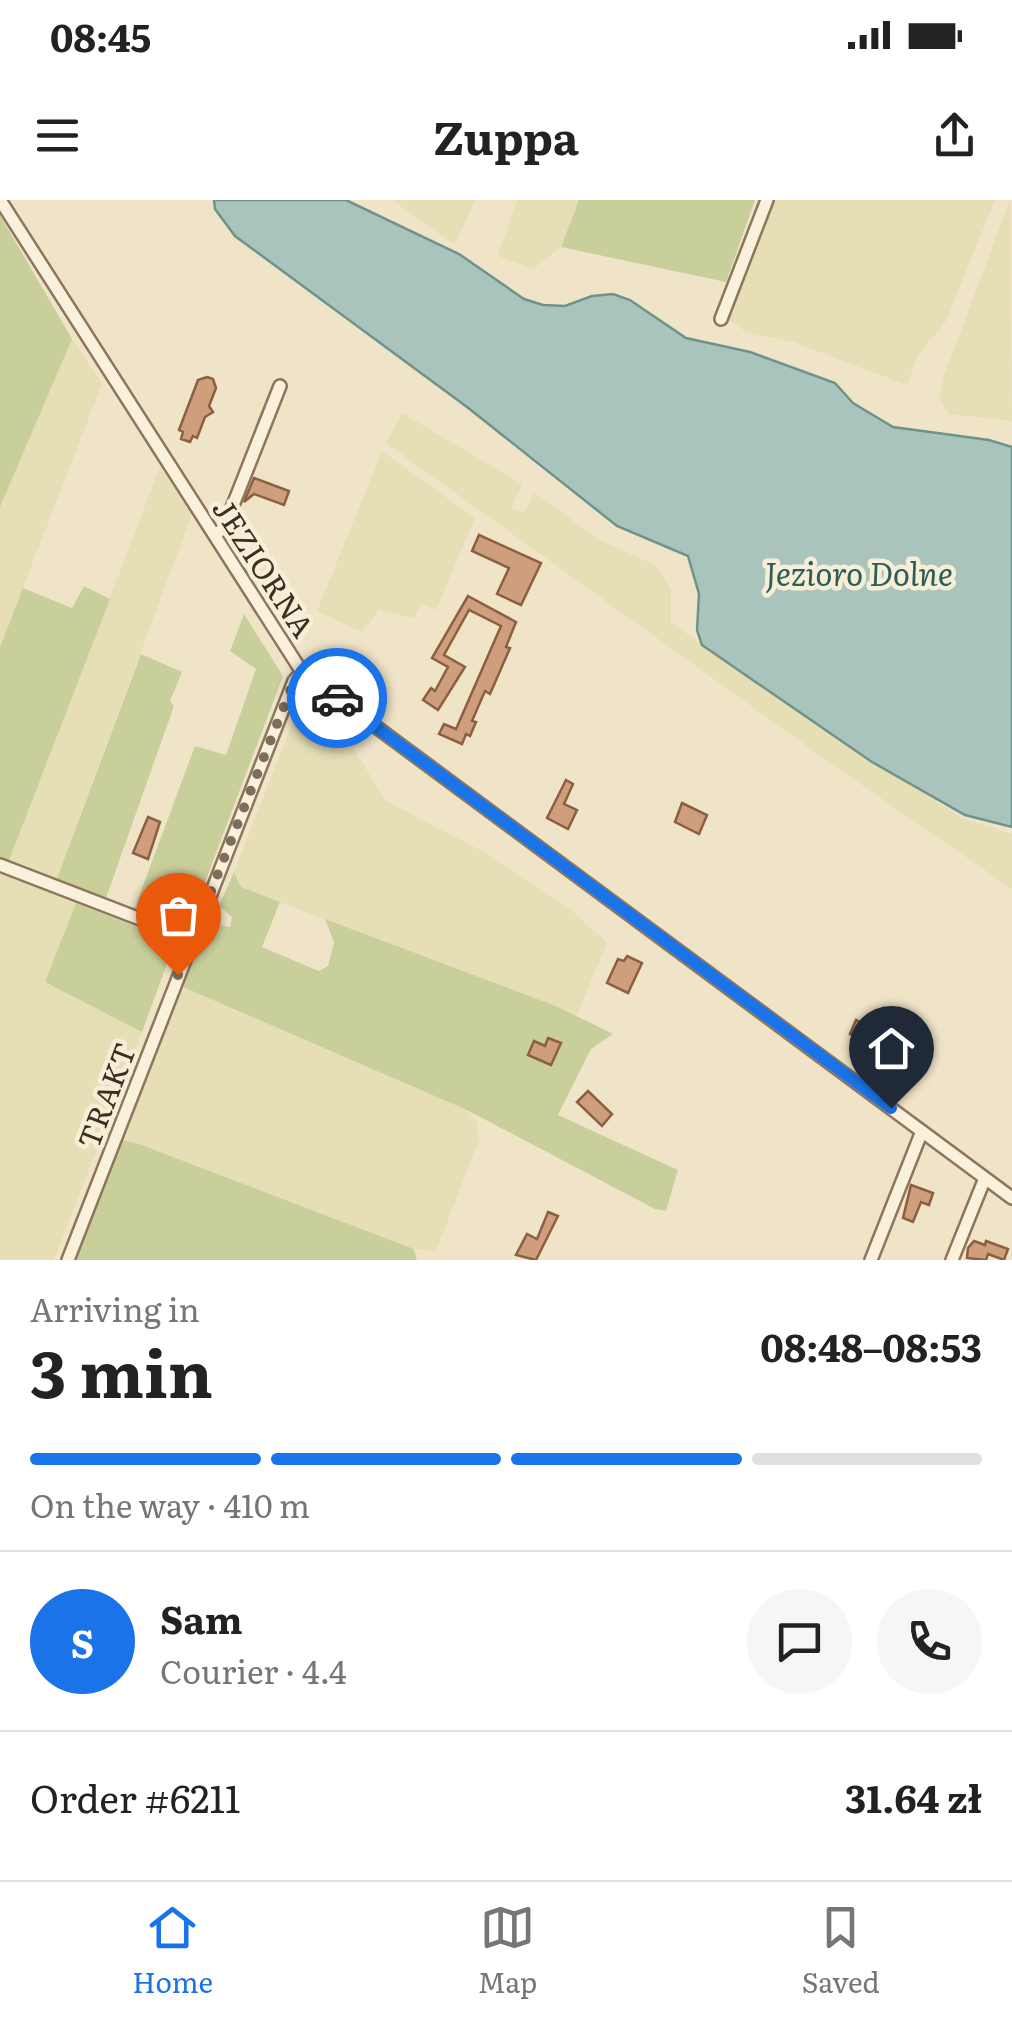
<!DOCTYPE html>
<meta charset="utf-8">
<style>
:root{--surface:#fff;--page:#f6f6f6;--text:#222;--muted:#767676;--line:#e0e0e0;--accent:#1a73e8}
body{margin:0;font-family:Literata,serif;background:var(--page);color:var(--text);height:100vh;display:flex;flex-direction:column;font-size:38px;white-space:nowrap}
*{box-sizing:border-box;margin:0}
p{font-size:32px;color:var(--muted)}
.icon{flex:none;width:55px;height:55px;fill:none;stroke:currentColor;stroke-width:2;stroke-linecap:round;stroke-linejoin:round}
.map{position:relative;height:1060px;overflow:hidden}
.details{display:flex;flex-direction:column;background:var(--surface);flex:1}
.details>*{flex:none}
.pin{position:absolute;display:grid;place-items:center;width:85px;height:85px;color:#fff;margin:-102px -42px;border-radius:50% 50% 50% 0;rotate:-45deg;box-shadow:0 0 10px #0007}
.pin .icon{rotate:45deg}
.courier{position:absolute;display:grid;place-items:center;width:100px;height:100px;margin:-50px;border:8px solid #1a73e8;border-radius:50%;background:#fff;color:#222;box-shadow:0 2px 12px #0007}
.head em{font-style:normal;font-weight:700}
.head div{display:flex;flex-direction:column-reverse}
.head{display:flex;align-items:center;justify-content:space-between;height:170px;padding:0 30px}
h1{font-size:65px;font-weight:700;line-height:75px}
.bar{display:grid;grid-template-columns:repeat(4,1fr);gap:15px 10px;align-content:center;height:120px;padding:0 30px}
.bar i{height:12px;border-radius:8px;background:var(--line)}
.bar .on{background:var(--accent)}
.bar p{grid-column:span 4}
.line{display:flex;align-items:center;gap:25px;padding:0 30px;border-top:2px solid var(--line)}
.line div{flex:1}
.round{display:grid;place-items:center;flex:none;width:105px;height:105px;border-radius:52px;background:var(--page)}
.status{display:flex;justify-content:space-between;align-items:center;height:70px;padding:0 50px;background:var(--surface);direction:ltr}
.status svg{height:28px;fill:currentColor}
header{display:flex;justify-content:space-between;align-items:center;height:130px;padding:0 30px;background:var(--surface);font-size:45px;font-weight:700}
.tab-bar{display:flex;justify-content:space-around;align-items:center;height:140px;border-top:2px solid var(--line);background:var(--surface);font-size:28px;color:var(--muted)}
.tab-bar a{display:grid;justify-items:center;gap:5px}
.tab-bar .on{color:var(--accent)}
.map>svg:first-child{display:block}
</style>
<div class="status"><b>08:45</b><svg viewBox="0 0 49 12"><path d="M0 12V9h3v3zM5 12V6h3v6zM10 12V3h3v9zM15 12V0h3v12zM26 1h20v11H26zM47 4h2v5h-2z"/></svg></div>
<header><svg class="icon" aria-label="menu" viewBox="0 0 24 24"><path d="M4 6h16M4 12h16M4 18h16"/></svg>Zuppa<svg class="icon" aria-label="share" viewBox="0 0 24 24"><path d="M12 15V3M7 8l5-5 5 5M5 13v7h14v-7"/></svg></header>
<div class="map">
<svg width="1012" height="1060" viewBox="0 0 1012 1060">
<rect width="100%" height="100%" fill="#f0e4c8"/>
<path fill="#e6deb5" d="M 392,0 L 475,0 L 455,45 Z
M 517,0 L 579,0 L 561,47 L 533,69 L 498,56 Z
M 773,0 L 995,0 L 946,121 L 918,155 L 907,185 L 793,142 L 746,132 L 726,118 Z
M 1010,0 L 1012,221 L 949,214 L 939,198 L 944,176 Z
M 72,139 L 102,184 L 0,447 L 0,307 Z
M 402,213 L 522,284 L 511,309 L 524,312 L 535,293 L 598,339 L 657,366 L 671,390 L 671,423 L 961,618 L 1012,634 L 1012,689 L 836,567 L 386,243 Z
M 382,251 L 475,318 L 436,410 L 422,404 L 413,418 L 379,410 L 362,432 L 317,411 Z
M 160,267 L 192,314 L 56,681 L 8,663 Z
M 296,514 L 333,516 L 386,601 L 480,650 L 572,711 L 607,743 L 576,817 L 241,687 L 234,672 Z
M 0,672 L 76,703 L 45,782 L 142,832 L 54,1060 L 0,1060 Z
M 183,787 L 467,910 L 477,922 L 479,940 L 436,1051 L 414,1049 L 139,944 L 121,940 Z"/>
<path fill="#c9cf9b" d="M 579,0 L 755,0 L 726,82 L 561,47 Z
M 0,15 L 72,139 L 0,307 Z
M 84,386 L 110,399 L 8,663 L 0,659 L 0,447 L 23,388 L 72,408 Z
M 244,414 L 283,476 L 187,730 L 134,710 L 195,546 L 226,555 L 256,469 L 230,451 Z
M 141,454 L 182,472 L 170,501 L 174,506 L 106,698 L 56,681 Z
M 234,672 L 241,687 L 280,702 L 262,747 L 319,771 L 328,766 L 334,742 L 325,719 L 558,807 L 613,834 L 591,849 L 558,915 L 678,970 L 666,1011 L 655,1009 L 467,910 L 183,787 L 207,723 L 230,727 L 232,717 L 219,706 Z
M 76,703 L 175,742 L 142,832 L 45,782 Z
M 121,940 L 139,944 L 414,1049 L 417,1060 L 74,1060 Z"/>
<path fill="#a9c4bc" stroke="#6f938a" stroke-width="2.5" d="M 214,0 L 346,0 L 459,54 L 524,99 L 543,105 L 565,106 L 592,96 L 613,94 L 630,100 L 686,138 L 750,152 L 835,183 L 853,203 L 893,227 L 989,240 L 1012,247 L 1012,627 L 965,615 L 872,562 L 702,445 L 697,430 L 699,394 L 688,356 L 617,326 L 467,207 L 235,36 L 215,9 Z"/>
<path fill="#cf9f7d" stroke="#8d5f41" stroke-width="2.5" d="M 207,177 L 213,179 L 216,188 L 209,206 L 213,212 L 205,217 L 197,238 L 193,236 L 190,242 L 181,239 L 183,232 L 179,230 L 198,180 Z
M 254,278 L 289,291 L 284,305 L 254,294 L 244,302 Z
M 479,335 L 541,363 L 521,405 L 497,394 L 509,368 L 472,351 Z
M 468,396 L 516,422 L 506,447 L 510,448 L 490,494 L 485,491 L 472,521 L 476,522 L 470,536 L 466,534 L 462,544 L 439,534 L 444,524 L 456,529 L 501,426 L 469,410 L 444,455 L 465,467 L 438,510 L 423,500 L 431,488 L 435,491 L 448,467 L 432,458 Z
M 566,580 L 573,584 L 564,604 L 577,610 L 568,629 L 547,618 Z
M 682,603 L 707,615 L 699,634 L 675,622 Z
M 148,617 L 160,622 L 148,659 L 133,653 Z
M 627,756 L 642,763 L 628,793 L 607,783 L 618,759 L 624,761 Z
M 856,820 L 887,835 L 881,849 L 891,853 L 885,865 L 864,857 L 870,843 L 850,834 Z
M 548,838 L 561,843 L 551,865 L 528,855 L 534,841 L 545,846 Z
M 588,891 L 612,914 L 602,926 L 577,902 Z
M 911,985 L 933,993 L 929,1005 L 921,1002 L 913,1022 L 903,1018 Z
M 548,1012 L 558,1016 L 536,1060 L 516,1055 L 527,1034 L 537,1039 Z
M 974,1041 L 985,1045 L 986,1041 L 1008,1049 L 1004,1060 L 988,1054 L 986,1060 L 967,1058 L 968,1048 Z"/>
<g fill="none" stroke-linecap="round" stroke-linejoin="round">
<defs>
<path id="minor" d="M 0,0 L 302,472 L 1012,998
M 721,119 L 767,0
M 215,335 L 224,328 L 280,186
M 0,665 L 192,739
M 68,1060 L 294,481 L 302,472
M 871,1060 L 922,931
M 952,1060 L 985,978"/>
</defs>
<use href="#minor" stroke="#8d765c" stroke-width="16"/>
<use href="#minor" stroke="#faf1dc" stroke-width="11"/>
</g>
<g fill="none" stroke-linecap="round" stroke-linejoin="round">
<path stroke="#7c6e5b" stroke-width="10" stroke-dasharray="0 18" d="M 178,775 L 294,481 L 302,472 L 337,498"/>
<path stroke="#1a73e8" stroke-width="12" d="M 337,498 L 891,908"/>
</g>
<g text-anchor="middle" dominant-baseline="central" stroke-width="9" stroke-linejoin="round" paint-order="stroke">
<g font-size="30" fill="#3d2e20" stroke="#f7eed8">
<text transform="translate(265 367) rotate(57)">JEZIORNA</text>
<text transform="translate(105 895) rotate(-69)">TRAKT</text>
</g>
<g font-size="32" font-style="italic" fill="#2f5d5a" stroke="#f7eed8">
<text x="859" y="372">Jezioro Dolne</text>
</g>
</g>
</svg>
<div class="pin" style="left:178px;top:775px;background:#ea580c"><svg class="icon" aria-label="bag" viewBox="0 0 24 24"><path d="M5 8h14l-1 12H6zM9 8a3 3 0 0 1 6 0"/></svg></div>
<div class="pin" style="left:891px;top:908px;background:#1f2937"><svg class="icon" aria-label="home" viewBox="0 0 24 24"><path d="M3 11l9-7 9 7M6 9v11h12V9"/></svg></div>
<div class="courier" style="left:337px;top:498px"><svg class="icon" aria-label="car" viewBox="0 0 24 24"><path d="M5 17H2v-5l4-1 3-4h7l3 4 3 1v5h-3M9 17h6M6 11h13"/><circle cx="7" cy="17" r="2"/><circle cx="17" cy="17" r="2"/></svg></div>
</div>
<section class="details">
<div class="head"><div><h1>3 min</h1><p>Arriving in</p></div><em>08:48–08:53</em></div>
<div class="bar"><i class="on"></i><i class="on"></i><i class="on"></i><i></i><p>On the way · 410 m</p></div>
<div class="line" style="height:180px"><b class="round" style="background:var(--accent);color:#fff">S</b><div><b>Sam</b><p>Courier · 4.4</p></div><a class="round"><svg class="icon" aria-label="chat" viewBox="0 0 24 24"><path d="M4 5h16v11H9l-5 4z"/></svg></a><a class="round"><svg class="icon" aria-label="phone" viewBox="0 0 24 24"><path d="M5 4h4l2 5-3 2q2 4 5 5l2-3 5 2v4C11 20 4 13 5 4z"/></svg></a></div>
<div class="line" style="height:130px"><div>Order #6211</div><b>31.64 zł</b></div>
</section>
<nav class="tab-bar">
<a class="on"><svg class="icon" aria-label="home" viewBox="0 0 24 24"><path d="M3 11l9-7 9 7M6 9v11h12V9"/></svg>Home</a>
<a><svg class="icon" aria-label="map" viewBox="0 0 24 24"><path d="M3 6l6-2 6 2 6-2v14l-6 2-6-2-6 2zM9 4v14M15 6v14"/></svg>Map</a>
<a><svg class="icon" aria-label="saved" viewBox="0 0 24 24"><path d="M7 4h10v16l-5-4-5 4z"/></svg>Saved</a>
</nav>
